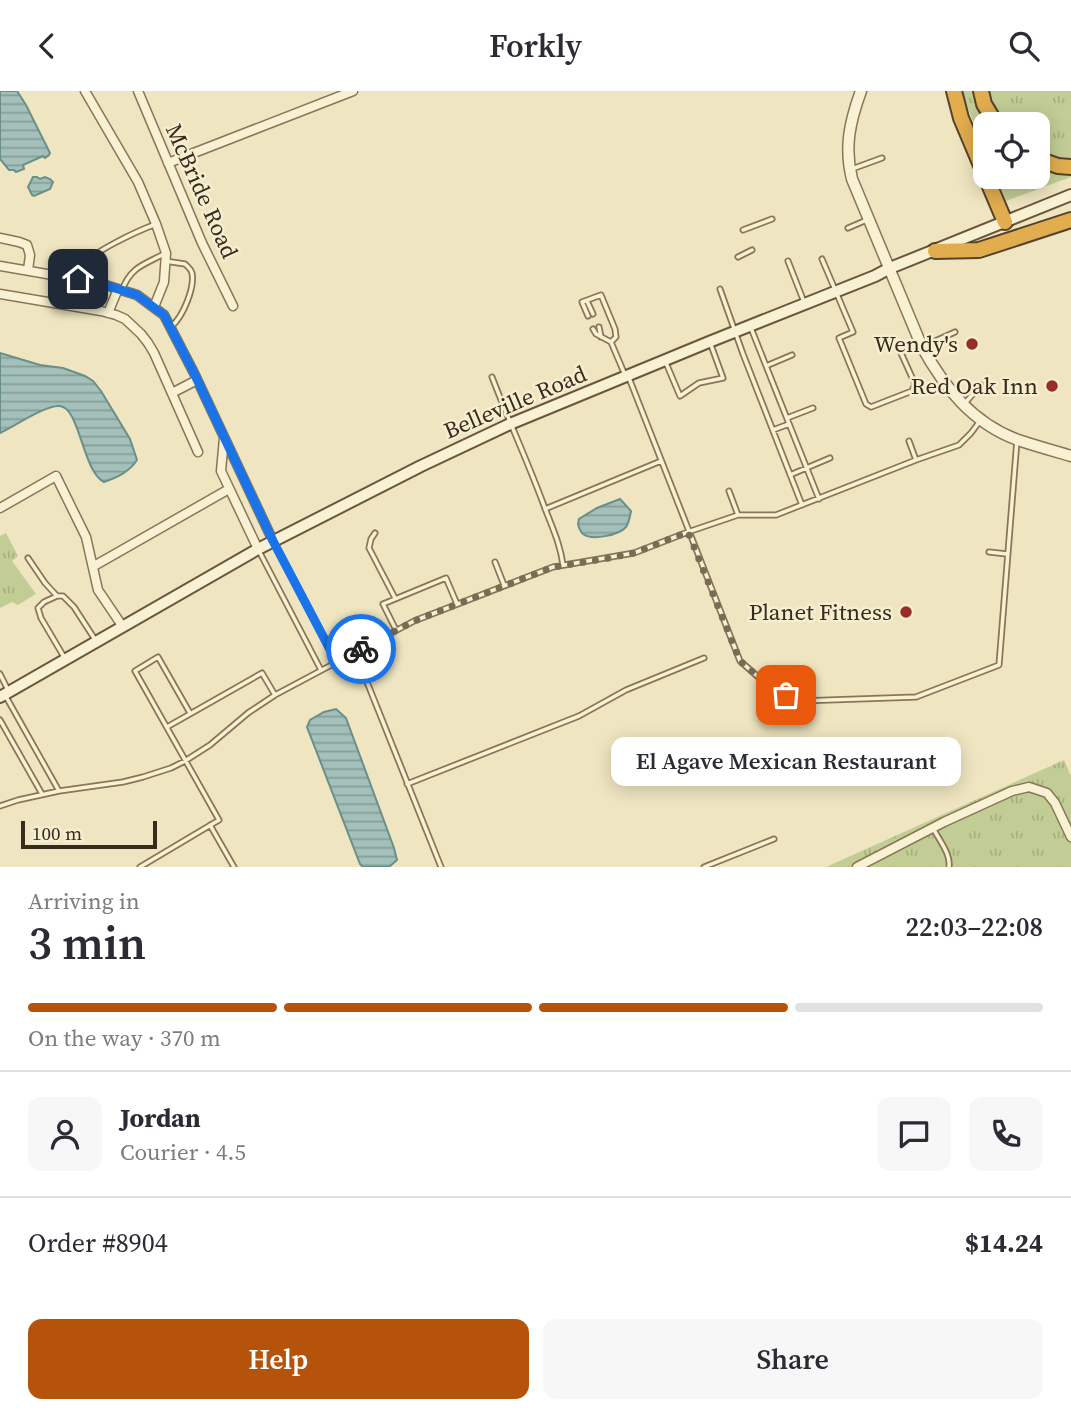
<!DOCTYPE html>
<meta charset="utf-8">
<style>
:root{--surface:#fff;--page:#f7f7f7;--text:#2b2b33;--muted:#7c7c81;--line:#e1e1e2;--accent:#b45309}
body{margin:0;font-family:"Source Serif 4",serif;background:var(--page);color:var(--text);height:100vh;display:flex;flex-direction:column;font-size:26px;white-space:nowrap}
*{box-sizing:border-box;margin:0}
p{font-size:23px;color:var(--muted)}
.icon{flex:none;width:38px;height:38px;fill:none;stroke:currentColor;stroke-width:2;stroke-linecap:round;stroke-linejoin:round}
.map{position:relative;height:776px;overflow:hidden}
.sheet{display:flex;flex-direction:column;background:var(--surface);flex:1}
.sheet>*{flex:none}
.fabs{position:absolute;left:973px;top:21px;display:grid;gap:14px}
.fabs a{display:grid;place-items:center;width:77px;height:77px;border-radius:14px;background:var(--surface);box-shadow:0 4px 18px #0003;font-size:35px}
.scale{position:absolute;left:21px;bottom:18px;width:136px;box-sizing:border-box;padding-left:7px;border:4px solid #372c1c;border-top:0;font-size:19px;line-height:24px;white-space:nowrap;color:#372c1c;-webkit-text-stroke:5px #f6eed0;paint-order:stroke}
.pin{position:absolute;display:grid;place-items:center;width:60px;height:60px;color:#fff;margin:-30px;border-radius:14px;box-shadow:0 4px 10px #0006}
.courier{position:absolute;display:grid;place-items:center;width:70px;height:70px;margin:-35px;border:5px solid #1a73e8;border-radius:50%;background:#fff;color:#222;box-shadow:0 2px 9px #0007}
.bubble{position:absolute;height:49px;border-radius:14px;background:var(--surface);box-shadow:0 4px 18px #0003;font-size:23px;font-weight:600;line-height:49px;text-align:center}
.overview em{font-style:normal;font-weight:600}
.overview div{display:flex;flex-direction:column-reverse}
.overview{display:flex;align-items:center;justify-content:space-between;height:119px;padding:0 28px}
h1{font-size:46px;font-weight:600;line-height:52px}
.bar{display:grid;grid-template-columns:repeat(4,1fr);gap:10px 7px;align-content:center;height:84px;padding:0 28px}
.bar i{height:9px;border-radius:5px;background:var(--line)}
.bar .on{background:var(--accent)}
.bar p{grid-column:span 4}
.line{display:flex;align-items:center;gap:18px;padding:0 28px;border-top:2px solid var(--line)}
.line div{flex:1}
.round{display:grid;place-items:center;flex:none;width:74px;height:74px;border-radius:14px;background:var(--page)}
.button{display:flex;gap:14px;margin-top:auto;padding:14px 28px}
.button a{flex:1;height:80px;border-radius:14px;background:var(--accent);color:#fff;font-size:28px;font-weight:600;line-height:80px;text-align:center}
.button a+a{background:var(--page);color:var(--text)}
header{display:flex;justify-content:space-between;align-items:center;height:91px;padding:0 28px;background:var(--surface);font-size:32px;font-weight:600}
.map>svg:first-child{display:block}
</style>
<header><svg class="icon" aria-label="back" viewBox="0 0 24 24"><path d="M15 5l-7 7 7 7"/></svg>Forkly<svg class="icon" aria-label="search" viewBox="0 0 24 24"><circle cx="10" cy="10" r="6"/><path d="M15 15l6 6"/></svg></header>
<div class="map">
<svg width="1071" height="776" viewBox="0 0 1071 776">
<defs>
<pattern id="grass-tufts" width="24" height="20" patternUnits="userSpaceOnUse" patternTransform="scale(1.75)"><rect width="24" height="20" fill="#c1cd94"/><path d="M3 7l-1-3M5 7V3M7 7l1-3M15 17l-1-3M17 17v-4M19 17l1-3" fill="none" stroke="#a6b07f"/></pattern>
<pattern id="water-rules" width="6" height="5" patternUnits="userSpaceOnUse" patternTransform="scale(1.75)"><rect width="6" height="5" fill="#a3c1ba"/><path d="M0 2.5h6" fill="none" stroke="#869d96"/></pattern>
</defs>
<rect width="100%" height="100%" fill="#efe5c0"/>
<path fill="url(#grass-tufts)" d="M 961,0 L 975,0 L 989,33 L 985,33 L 985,60 Z
M 988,0 L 1071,0 L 1071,70 L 1046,65 L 1038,61 L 1038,33 L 1004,33 L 993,15 Z
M 1038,75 L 1071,82 L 1071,86 L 1006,110 L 996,86 L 1038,86 Z
M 6,442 L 18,465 L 12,470 L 36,503 L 18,514 L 12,511 L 0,517 L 0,445 Z
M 1064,669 L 1071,685 L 1071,776 L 826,776 Z"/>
<path fill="url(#water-rules)" stroke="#6a8f89" stroke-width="2" d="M 0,0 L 17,0 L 26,14 L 50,62 L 49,64 L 45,67 L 43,65 L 23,74 L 24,78 L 16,81 L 14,79 L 9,79 L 0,68 Z
M 33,86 L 37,86 L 40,88 L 45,86 L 50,88 L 53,91 L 50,98 L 34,105 L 32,104 L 28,96 Z
M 0,262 L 40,274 L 63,277 L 85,285 L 93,290 L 101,300 L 130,348 L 137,369 C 129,381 118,386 104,391 C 82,380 80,315 59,315 C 46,314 13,336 0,342 Z
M 620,408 L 631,420 C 630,425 629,432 626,436 C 619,444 592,450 583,443 C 581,441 579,437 578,433 L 579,428 L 597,417 Z
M 336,618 L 346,627 L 394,757 L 397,769 L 389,776 L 363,776 L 360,773 L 307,636 L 310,629 L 324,621 Z"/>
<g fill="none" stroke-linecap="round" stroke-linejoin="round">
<defs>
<path id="service" d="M 852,78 L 882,67
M 848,137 L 869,128
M 743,139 L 772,128
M 738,166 L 752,159
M 822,168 L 853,241 L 839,247 L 866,313 L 871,316 L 912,300 L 915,293 L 901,262 L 919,254
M 165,170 L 185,173 C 189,177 191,178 192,182 C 195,197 183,225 172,235
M 788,170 L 804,211
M 79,186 C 80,182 81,178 83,175 C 91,161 140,139 156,133
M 720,198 L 743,263 L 802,414
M 122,199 C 131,176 143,174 164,163
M 587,210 L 593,223
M 588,225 L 582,211 L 601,204 L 615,238 L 616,246 L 611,251 L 596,243 L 593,238
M 599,236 L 601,246
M 751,237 L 819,408
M 611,251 L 625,284
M 922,256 L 955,241
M 666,272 L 680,305 L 699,292 L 723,287 L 711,254
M 766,275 L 792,264
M 492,286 C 508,328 527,369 543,412 C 551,434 560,451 563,474
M 629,287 L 740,570 L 772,598 L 800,610 L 916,606 L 999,574 L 1017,349
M 965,312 L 981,294
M 787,327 L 813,317
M 773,339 L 789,333
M 909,350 L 916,369
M 790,384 L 830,367
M 729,400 L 738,424
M 545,418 L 661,370
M 375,442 L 371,448 L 369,457 L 395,507
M 274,451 L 336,571
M 259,460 L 321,579
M 989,461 L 1007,463
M 28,467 L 45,492 L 57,505 L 63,505 L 74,516 L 96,550
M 495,471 L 504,494
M 57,505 L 44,511 L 38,517 L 41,527 L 64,566
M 396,539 L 383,513 L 446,487 L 457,513
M 355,561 L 441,776
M 0,583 L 8,599
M 5,604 L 59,700
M 0,629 L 42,703
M 167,636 L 262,582 L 275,604
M 407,693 L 579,625 L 626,599 L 704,567
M 0,715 L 18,709 L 59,700 L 123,691 L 143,686 L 171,677 L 185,670 L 210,654 L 248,622 L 275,604 L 414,530 L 553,476 L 634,462 L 688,441 L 738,424 L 776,424 L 916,369 L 959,354 L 971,342 L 980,330
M 210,734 L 234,776
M 933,737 C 939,749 951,763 949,776
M 140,776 L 219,729 L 135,580 L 158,566 L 190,622
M 704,776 L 774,748"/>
<path id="minor" d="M 85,0 L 138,91 L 156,133 L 166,162 L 164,191 L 154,216
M 138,0 L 202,152 L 233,215
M 168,72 L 353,0
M 0,147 L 19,151 L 27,154 L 30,164 L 28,179
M 0,175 L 99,192 L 137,204 L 164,224 L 194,282 L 273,450
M 0,203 L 101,220 L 116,224 L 125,228 L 141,243 L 148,252 L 154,262 L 198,361
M 108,222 L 118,198
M 172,302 L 197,289
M 224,347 L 221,380 L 258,458
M 0,417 L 56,385 L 86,446 L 98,499 L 123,536
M 94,475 L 229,398
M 857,776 L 944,731 L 1012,700 L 1029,696 L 1047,702 L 1055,712 L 1071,746"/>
<path id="tertiary" d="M 861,0 C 850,30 844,56 852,88 L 922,256 C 945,297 972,332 1018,349 C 1036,355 1054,360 1071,365"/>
<path id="secondary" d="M 0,606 L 258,458 L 421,375 L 510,333 L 709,251 L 875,185 L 890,177 L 1071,104"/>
<path id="motorway" d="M 954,0 L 961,27 L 1005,131
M 981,0 L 984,13 L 996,33
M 1038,68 L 1058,75 L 1071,76
M 935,160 L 979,159 L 1071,129"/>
</defs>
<use href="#service" stroke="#887657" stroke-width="7"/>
<use href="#minor" stroke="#887657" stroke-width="11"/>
<use href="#tertiary" stroke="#887657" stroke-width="13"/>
<use href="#secondary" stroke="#6a563b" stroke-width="14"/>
<use href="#motorway" stroke="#56432c" stroke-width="18"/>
<use href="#service" stroke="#f9f1d3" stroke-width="3.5"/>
<use href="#minor" stroke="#f9f1d3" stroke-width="8"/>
<use href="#tertiary" stroke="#f9f1d3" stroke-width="10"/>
<use href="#secondary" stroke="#f9f1d3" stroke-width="10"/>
<use href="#motorway" stroke="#e1ad4e" stroke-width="14"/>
</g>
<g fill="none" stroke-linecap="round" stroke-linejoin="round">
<path stroke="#776d55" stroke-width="7" stroke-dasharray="0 12.6" d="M 361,558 L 414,530 L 553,476 L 609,467 L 634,462 L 688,441 L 740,570 L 772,598 L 786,604"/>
<path stroke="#1a73e8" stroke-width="9" d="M 78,188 L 99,192 L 137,204 L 164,224 L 194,282 L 273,450 L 336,570 L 361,558"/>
</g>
<g fill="#982f26" stroke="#f6eed0" stroke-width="2.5">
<circle cx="972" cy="253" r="7"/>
<circle cx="1052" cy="295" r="7"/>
<circle cx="906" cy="521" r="7"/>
</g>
<g text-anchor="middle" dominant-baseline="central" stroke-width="5" stroke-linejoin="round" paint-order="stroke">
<g font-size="23" fill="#372c1c" stroke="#f6eed0">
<text transform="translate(202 100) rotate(66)">McBride Road</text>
<text transform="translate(515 311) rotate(-23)">Belleville Road</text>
</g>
<g font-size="23" fill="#372c1c" stroke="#f6eed0" text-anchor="end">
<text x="958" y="253">Wendy's</text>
<text x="1038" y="295">Red Oak Inn</text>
<text x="892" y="521">Planet Fitness</text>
</g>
</g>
</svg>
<div class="fabs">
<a><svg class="icon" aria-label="locate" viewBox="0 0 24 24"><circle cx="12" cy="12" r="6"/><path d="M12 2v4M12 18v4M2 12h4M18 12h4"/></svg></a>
</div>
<div class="scale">100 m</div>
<div class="pin" style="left:786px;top:604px;background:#ea580c"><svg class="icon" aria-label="bag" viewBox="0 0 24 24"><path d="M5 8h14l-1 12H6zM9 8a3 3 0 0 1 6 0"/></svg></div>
<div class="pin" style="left:78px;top:188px;background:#1f2937"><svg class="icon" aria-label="home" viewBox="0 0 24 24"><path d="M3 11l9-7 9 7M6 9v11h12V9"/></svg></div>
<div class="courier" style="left:361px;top:558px"><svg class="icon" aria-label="bike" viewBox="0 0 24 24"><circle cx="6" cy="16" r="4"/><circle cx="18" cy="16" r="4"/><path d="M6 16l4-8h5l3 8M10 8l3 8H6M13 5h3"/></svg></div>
<div class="bubble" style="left:611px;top:646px;width:350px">El Agave Mexican Restaurant</div>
</div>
<section class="sheet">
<div class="overview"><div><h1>3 min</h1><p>Arriving in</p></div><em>22:03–22:08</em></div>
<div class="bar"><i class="on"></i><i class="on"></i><i class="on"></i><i></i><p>On the way · 370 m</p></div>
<div class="line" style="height:126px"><a class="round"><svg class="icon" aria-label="person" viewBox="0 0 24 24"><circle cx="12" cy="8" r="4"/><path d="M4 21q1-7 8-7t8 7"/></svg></a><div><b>Jordan</b><p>Courier · 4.5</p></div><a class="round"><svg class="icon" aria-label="chat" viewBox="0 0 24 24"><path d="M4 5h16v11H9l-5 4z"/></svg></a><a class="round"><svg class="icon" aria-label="phone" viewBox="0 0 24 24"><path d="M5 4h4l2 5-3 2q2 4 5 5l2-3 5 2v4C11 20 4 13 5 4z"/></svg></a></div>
<div class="line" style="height:91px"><div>Order #8904</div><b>$14.24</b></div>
<div class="button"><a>Help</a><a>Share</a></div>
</section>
